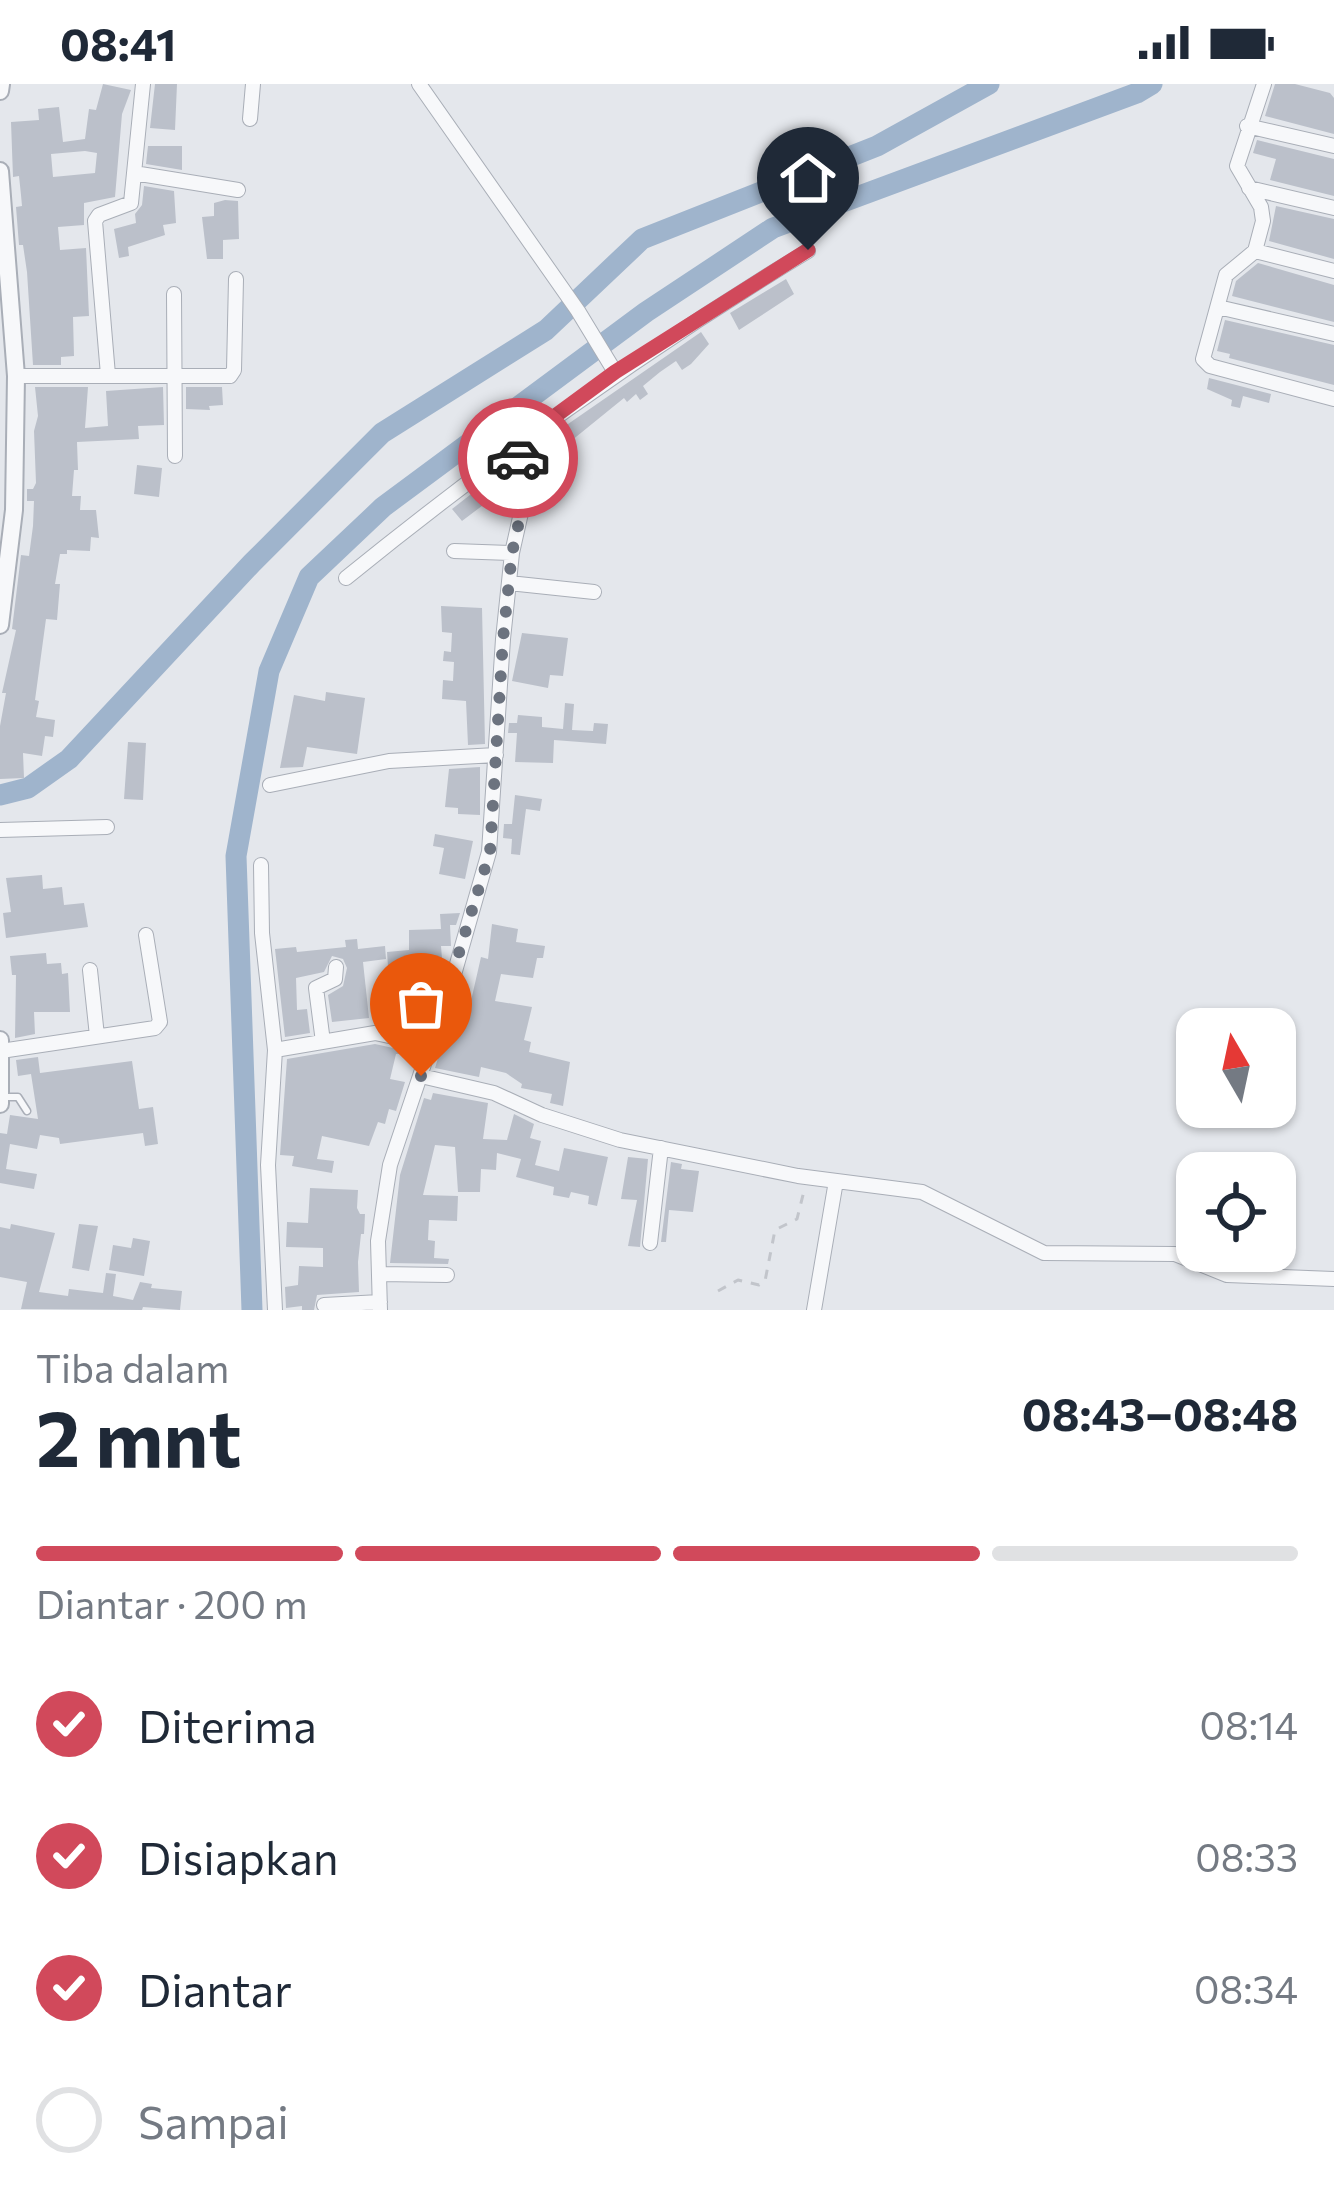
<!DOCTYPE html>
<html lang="id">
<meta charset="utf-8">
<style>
:root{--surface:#fff;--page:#f2f2f3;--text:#1f2937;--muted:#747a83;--line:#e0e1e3;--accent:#d1495b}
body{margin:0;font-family:Commissioner,sans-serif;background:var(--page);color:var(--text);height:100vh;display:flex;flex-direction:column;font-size:45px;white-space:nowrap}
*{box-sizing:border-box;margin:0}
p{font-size:39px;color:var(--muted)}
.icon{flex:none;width:66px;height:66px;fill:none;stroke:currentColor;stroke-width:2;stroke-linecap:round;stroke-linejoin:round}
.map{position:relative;height:1226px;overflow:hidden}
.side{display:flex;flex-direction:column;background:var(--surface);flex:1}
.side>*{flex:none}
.needle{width:78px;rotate:351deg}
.fabs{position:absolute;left:1176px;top:924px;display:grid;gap:24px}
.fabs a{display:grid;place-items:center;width:120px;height:120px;border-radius:24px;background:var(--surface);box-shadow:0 3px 9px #0004;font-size:60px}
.pin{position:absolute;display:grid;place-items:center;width:102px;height:102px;color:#fff;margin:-123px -51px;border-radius:50% 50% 50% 0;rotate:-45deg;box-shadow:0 0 12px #0007}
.pin .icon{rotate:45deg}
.courier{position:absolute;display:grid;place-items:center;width:120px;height:120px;margin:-60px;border:9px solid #d1495b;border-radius:50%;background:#fff;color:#222;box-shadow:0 3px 15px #0007}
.overview em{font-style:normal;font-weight:700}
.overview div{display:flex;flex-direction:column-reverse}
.overview{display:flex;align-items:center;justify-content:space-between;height:204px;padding:0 36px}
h1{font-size:78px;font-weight:700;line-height:90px}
.bar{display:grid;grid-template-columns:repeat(4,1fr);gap:18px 12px;align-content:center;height:144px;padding:0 36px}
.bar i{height:15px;border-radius:9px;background:var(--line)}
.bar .current{background:var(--accent)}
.bar p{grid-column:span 4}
ol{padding:0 36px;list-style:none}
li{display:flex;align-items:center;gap:36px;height:132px}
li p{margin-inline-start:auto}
li .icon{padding:12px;border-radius:50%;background:var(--accent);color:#fff;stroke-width:4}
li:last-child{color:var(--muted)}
li i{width:66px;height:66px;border:6px solid var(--line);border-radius:50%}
.status{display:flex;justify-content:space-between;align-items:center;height:84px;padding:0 60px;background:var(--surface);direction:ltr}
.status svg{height:33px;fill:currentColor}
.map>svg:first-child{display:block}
</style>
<div class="status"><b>08:41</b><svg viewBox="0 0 49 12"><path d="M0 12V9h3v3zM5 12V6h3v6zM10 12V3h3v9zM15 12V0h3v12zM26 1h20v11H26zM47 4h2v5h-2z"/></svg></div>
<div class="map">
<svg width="1334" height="1226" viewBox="0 0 1334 1226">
<rect width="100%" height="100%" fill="#e4e7ec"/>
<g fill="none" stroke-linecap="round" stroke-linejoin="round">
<path stroke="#9fb4cc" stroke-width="21" d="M 0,711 L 28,704 L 69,675 L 252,479 L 382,349 L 546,246 L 642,155 L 877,62 L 989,0
M 252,1226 L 236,772 L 269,587 L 309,493 L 383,423 L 646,228 L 773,144 L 1137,9 L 1152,0"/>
</g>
<path fill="#bbc0ca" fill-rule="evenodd" d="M 103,0 L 131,6 L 122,30 L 115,113 L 84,119 L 84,141 L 58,143 L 60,166 L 86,164 L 89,232 L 73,233 L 74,272 L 61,273 L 61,281 L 33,281 L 27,188 L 23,161 L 19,161 L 16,123 L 22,122 L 21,111 L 19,92 L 13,93 L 11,38 L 39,36 L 38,25 L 59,23 L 63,58 L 85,55 L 89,25 L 96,26 ZM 85,67 L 97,69 L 95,89 L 53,93 L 51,70 Z
M 155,0 L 177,0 L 175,46 L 150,44 Z
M 1275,0 L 1295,0 L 1330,9 L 1334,14 L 1334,50 L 1265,32 Z
M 1257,56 L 1334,75 L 1334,112 L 1270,96 L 1276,75 L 1253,69 Z
M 148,62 L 182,62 L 182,86 L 146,80 Z
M 144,102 L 174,107 L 176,139 L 163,141 L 165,151 L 128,163 L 129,172 L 119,174 L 114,145 L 136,139 L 135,130 L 142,121 Z
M 225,116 L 238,117 L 239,155 L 223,156 L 223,175 L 207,175 L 202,133 L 214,132 L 214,119 Z
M 1276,122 L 1334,135 L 1334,175 L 1269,157 Z
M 1258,179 L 1334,201 L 1334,238 L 1232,212 L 1236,197 Z
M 786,195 L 794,210 L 739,246 L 730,229 Z
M 1225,236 L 1334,261 L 1334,301 L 1229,274 L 1230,270 L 1217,267 Z
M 701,248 L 709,260 L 691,280 L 682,286 L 676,277 L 660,288 L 643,302 L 648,310 L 640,316 L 636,310 L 627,318 L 624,314 L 534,387 L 529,367 Z
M 1209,294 L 1271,310 L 1269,319 L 1243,312 L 1240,324 L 1231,322 L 1232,316 L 1207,305 Z
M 35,303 L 88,303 L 85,344 L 108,342 L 106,307 L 163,303 L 164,341 L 138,342 L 139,355 L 77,358 L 78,386 L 74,386 L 72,412 L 81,412 L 80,426 L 96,426 L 99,454 L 91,453 L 90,467 L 67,466 L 67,470 L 60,470 L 55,500 L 60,500 L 57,536 L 46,535 L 35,616 L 39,617 L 36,633 L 55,636 L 53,653 L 45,652 L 42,672 L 23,669 L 24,694 L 0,695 L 0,642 L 6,609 L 2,609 L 16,546 L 12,545 L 21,471 L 29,472 L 33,442 L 34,417 L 27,417 L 27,405 L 33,405 L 36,399 L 34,347 L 38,332 Z
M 186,303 L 222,303 L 223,321 L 209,322 L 210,326 L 186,325 Z
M 137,381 L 162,384 L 159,413 L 134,410 Z
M 493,393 L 503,406 L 462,437 L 452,425 Z
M 441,522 L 482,524 L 485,660 L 468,661 L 466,617 L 442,615 L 443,596 L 453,597 L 454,578 L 443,577 L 444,567 L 451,568 L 452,549 L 442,548 Z
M 522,549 L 568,554 L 563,592 L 550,591 L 548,604 L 512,597 Z
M 326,608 L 365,614 L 357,670 L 307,663 L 303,683 L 280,684 L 294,611 L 325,617 Z
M 565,619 L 574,620 L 572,646 L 593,647 L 594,639 L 608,640 L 606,660 L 554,656 L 553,679 L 515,678 L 517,649 L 508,649 L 509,639 L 517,639 L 518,631 L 542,633 L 542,643 L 563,645 Z
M 128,658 L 146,659 L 143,716 L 124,715 Z
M 480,683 L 480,731 L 458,730 L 458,724 L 445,723 L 449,685 Z
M 515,711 L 542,715 L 540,727 L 526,725 L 520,771 L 511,770 L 512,755 L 503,754 L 504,740 L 512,740 Z
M 435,750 L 473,757 L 465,795 L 439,790 L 444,764 L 433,762 Z
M 42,791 L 43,805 L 62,803 L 64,821 L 84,819 L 88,843 L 6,854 L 3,829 L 11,828 L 6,794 Z
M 460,829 L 456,841 L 450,841 L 451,862 L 441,862 L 443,887 L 423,948 L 399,943 L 404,943 L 411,896 L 389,897 L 387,868 L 409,866 L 409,846 L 441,845 L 440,830 Z
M 492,840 L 518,845 L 516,858 L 545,862 L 543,874 L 537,874 L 533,894 L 501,890 L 495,917 L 532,923 L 524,956 L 531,958 L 529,968 L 570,978 L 563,1022 L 550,1019 L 552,1010 L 521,1004 L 522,1000 L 506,989 L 481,983 L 479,993 L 435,984 L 443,958 L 452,959 L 461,928 L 468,930 L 481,873 L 488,875 Z
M 357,855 L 358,865 L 385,862 L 386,875 L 363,878 L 369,934 L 332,938 L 328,911 L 343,902 L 347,884 L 343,875 L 332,872 L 324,888 L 296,894 L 297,926 L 307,925 L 310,949 L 285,953 L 275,865 L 296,863 L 297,868 L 346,863 L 345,856 Z
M 46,869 L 47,880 L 61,879 L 62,890 L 68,889 L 70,928 L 34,928 L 35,950 L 15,954 L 16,891 L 12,891 L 10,872 Z
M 375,960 L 416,969 L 396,970 L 390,995 L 405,998 L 396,1027 L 389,1025 L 385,1040 L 378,1038 L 369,1062 L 322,1052 L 317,1075 L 334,1077 L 332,1089 L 292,1082 L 294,1072 L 280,1071 L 287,975 Z
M 38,973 L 40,989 L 132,977 L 139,1025 L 153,1023 L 158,1060 L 145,1062 L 143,1049 L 60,1060 L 59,1054 L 40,1051 L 37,1065 L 10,1060 L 6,1085 L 37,1090 L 34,1105 L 0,1099 L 0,1049 L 7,1050 L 10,1031 L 38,1035 L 31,990 L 18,992 L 16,976 Z
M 433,1009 L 488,1019 L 483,1055 L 507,1056 L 514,1030 L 534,1040 L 530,1054 L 541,1057 L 535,1081 L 559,1087 L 564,1064 L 608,1073 L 597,1122 L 588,1120 L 589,1112 L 571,1108 L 569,1114 L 553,1111 L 554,1103 L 516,1093 L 521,1075 L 497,1069 L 496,1086 L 481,1085 L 480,1108 L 458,1108 L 455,1063 L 435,1061 L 423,1111 L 458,1112 L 457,1137 L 429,1136 L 428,1156 L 435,1157 L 434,1174 L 449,1175 L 448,1180 L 390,1179 L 400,1091 L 424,1014 L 431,1016 Z
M 628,1073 L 648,1075 L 640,1163 L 628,1162 L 637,1116 L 621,1115 Z
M 671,1078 L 682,1080 L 681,1085 L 699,1087 L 693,1128 L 669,1126 L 666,1158 L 661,1158 Z
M 310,1104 L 358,1106 L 357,1124 L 360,1130 L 365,1130 L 364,1150 L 361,1150 L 358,1178 L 359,1208 L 317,1211 L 314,1226 L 302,1226 L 302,1222 L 286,1224 L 285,1203 L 298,1201 L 299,1182 L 323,1183 L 323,1164 L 286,1163 L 287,1138 L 308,1139 Z
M 11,1140 L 55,1149 L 39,1208 L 68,1212 L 69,1205 L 103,1209 L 106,1189 L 116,1190 L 113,1212 L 133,1216 L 140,1198 L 152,1200 L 151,1204 L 182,1207 L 180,1226 L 143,1223 L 142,1226 L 21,1225 L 27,1198 L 0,1193 L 0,1143 L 10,1145 Z
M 79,1140 L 98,1142 L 89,1187 L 72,1184 Z
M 133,1154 L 150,1157 L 144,1192 L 109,1186 L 113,1161 L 131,1164 Z"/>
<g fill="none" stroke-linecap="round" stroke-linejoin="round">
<defs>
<path id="service" d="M 3,1013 L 18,1013 L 27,1027"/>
<path id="minor" d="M 419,0 L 578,227 L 615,288
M 1264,0 L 1237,82 L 1261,123 L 1263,137 L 1255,167 L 1226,191 L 1203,275 L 1210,282 L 1334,315
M 250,35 L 253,0
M 1247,42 L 1334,62
M 134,89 L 238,106
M 1249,104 L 1334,124
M 1255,167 L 1334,187
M 174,210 L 175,372
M 1218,223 L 1334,250
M 108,291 L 95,137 L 99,131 L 131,119 L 143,0
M 16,292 L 230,292 L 234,286 L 236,195
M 454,467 L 512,469
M 346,494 C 494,374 644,266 808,167
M 509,499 L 594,508
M 270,701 L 389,677 L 496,671
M 0,746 L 107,743
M 261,781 L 262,849 L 275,966 L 268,1081 L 275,1226
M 90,886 L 97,952
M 323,958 L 316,904 L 335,895 L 336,883
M 275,966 L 375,949 L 431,961
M 1,967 L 155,944 L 160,938 L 146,851
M 421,992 L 494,1009 L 542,1031 L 620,1056 L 798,1092 L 922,1108 L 1044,1169 L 1175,1170 L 1227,1191 L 1334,1195
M 650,1159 L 661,1064
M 380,1190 L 447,1191
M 324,1221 L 380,1218
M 380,1226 L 378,1157 L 390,1081 L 453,894 L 489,768 L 503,555 L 512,469 L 523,420 L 517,360
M 814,1226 L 836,1097"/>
<path id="tertiary" d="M 0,7 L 1,0
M 0,87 L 16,292 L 14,426 L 0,541
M 0,956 L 0,1020"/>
</defs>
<use href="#service" stroke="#a9aeb7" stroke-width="9"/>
<use href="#minor" stroke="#a9aeb7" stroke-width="16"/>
<use href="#tertiary" stroke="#a9aeb7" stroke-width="20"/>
<path stroke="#c2c5cb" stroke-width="3" stroke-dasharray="9 9" stroke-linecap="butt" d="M 718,1207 L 738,1196 L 759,1201 L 765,1197 L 775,1146 L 797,1135 L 804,1107"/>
<use href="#service" stroke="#f7f8fa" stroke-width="6"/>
<use href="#minor" stroke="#f7f8fa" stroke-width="14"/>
<use href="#tertiary" stroke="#f7f8fa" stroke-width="16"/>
</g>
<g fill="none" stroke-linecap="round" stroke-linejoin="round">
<path stroke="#6c737f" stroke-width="12" stroke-dasharray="0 21.6" d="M 421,992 L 490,768 L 503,555 L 512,469 L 523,420 L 518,374"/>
<path stroke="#d1495b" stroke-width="15" d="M 518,374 L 517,360 L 615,288 L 808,166"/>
</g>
</svg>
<div class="fabs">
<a><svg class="needle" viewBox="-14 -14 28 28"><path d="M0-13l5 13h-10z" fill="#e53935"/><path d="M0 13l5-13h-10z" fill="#747a83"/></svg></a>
<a><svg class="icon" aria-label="locate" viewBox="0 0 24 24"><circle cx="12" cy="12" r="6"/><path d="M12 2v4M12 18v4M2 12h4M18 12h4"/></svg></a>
</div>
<div class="pin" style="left:421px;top:992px;background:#ea580c"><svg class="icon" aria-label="bag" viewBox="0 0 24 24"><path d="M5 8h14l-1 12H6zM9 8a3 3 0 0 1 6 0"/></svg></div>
<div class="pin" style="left:808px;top:166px;background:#1f2937"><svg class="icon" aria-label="home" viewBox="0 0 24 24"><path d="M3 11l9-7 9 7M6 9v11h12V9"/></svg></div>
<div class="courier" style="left:518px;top:374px"><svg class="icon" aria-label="car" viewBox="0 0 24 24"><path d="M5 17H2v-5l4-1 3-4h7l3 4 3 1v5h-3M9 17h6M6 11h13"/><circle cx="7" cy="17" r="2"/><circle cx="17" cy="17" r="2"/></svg></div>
</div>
<section class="side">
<div class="overview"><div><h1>2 mnt</h1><p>Tiba dalam</p></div><em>08:43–08:48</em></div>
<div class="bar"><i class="current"></i><i class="current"></i><i class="current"></i><i></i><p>Diantar · 200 m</p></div>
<ol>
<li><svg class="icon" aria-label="check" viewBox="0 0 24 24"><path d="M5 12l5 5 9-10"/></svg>Diterima<p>08:14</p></li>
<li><svg class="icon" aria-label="check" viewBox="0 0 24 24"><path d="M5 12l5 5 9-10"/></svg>Disiapkan<p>08:33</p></li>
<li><svg class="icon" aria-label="check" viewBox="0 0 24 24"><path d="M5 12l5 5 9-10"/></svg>Diantar<p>08:34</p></li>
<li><i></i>Sampai</li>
</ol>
</section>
